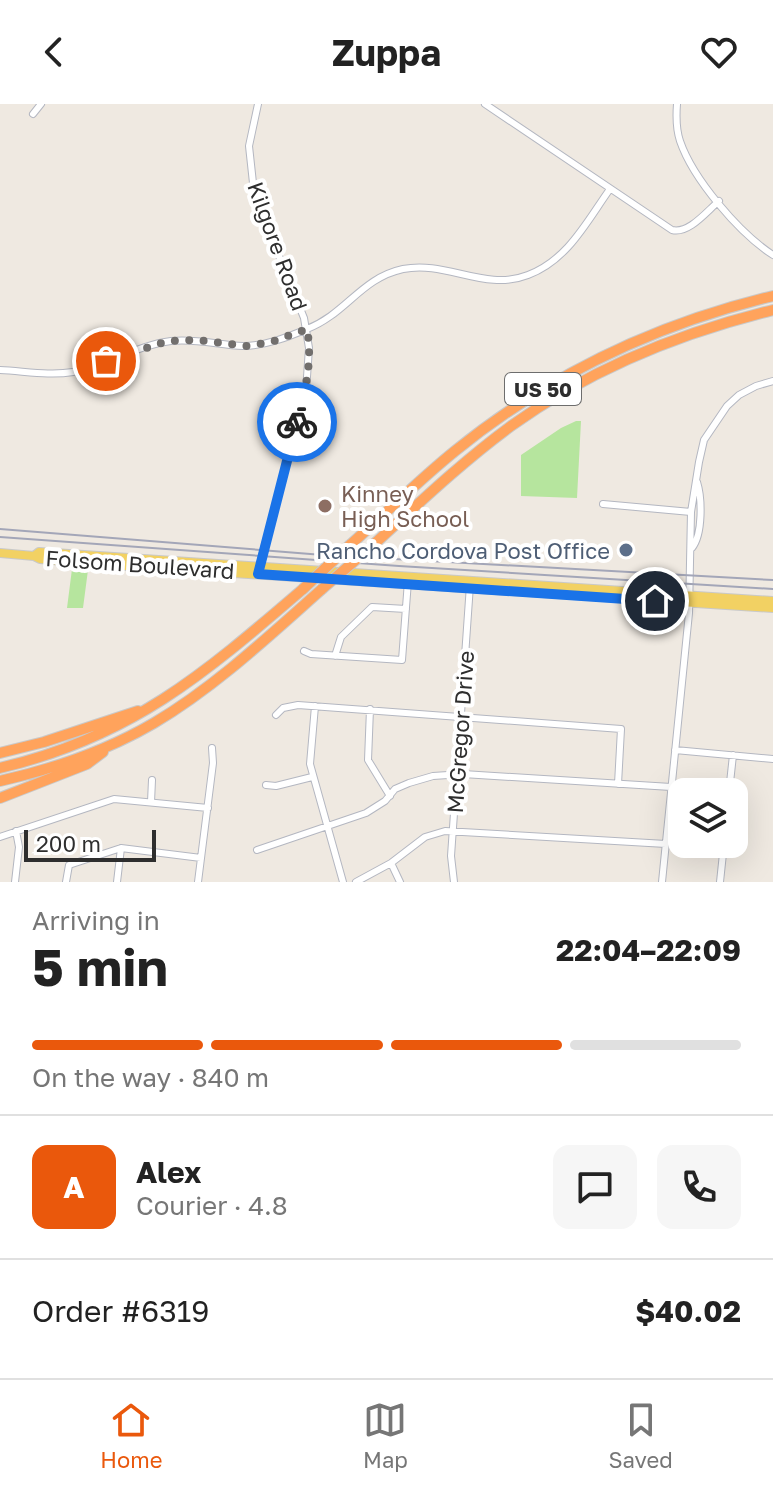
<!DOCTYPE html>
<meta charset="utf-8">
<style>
:root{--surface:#fff;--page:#f6f6f6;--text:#222;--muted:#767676;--line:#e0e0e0;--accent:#ea580c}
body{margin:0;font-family:"Golos Text",sans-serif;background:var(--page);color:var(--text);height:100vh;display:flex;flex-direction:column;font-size:30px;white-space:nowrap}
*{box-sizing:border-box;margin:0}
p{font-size:26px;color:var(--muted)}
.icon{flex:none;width:44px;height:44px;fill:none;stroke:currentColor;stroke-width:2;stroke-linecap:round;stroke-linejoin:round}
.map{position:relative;height:778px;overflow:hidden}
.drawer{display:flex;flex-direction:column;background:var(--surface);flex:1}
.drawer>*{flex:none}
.tools{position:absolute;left:668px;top:674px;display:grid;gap:16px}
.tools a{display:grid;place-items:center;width:80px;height:80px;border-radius:16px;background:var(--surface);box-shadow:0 8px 32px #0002;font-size:40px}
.scale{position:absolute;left:24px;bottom:20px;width:132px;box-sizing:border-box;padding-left:8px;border:4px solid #2e2e2e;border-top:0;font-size:22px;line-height:28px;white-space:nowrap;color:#2e2e2e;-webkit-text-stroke:6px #fff;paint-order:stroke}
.pin{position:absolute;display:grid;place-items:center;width:68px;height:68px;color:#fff;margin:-34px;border:4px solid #fff;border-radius:50%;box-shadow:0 2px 8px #0007}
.courier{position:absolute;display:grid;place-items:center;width:80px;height:80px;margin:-40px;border:6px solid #1a73e8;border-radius:50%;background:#fff;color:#222;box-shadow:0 2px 10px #0007}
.headline em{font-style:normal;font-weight:700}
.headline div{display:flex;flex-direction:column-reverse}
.headline{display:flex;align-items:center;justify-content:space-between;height:136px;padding:0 32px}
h1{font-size:52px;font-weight:700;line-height:60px}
.bar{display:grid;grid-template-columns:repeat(4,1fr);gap:12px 8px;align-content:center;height:96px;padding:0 32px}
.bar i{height:10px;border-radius:6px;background:var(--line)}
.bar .selected{background:var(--accent)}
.bar p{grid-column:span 4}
.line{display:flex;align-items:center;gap:20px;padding:0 32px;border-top:2px solid var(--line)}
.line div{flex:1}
.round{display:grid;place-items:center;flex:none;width:84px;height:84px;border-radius:16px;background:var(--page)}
header{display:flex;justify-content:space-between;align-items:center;height:104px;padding:0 32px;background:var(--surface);font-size:36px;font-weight:700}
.menu{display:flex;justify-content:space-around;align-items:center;height:112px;border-top:2px solid var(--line);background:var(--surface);font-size:22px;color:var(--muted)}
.menu a{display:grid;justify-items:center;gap:4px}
.menu .selected{color:var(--accent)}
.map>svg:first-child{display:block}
</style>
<header><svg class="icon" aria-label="back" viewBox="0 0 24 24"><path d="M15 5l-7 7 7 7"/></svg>Zuppa<svg class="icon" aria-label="heart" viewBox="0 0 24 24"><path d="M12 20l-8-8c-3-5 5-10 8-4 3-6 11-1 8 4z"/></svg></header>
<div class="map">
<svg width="773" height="778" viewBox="0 0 773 778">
<rect width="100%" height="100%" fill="#efe9e1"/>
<path fill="#b6e59e" d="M 576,317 L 581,317 L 577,394 L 521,392 L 521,351 L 561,324 Z
M 72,465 L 105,465 L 88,466 L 83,504 L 67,504 Z"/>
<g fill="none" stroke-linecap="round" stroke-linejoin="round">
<defs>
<path id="minor" d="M 258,0 L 249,42 L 253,79 L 262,110 L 304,214 L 309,244 L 306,287 L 258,467
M 485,0 L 672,126 C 689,130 706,108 719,97
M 677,0 C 676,13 676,25 680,37 C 693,75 739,129 773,151
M 33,10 L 41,0
M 0,266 C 24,267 49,272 73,268 C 106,262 137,241 171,237 C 195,234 219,241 243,242 C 265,242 288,233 307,225 C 346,210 361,174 403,165 C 446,156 485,188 528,171 C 568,156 587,117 610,85
M 603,400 L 691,408
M 692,444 C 703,430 702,394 697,378
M 304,547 L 311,550 L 402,556 L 408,477
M 335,552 L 341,533 L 372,503 L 406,505
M 315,602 L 310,660 L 343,778
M 370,605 L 368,656 L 390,692
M 276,611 L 283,604 L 298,601 L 621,625 L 618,680
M 675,646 L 773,655
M 266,681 L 276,682 L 312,673
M 729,688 L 733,651
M 151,698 L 152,676
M 0,733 L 114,695 L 208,704
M 257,746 L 366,709 L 385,697 L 395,685 L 409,679 L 433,672 L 463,670 L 671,683
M 391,759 L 400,778
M 15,778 L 19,743 L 16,727
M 66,778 L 69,761 L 121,744 L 201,754
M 117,778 L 121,744
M 198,778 L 213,659 L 212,644
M 356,778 L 391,759 L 425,733 L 445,727 L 666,740
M 454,778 L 451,752 L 470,481
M 662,778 L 689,509 L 691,408 L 699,358 L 704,336 L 727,302 L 739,291 L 756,282 L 773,277
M 720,778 L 724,740"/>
<path id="major" d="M 0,449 L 34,452 L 40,455 L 110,461 L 773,504
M 34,452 L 39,448 L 773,497"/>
<path id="highway" d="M 350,441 C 385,410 419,376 455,347 C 549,271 656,220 773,192
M 372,442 C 417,401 462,358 511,322 C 590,265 679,229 773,206
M 0,649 L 44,638 L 138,607
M 0,664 C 131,633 204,570 303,485
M 0,677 C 53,665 108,646 154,619 C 216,582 269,532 322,485
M 0,694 L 87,660 L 103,648"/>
</defs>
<use href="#minor" stroke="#b4b7c1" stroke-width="8"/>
<use href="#major" stroke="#c9c9c9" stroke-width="10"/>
<use href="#highway" stroke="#c9c9c9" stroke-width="12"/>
<use href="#minor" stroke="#fff" stroke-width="6"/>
<use href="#major" stroke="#f2d163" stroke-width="8"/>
<use href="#highway" stroke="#ffa35c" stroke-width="10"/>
<path stroke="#a3a6b8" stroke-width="2" d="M 0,433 L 399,462 L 773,485"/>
<path stroke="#a3a6b8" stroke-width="2" d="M 0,425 L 323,451 L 773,476"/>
<defs>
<path id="highway-bridge" d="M 303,485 L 350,441
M 322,485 L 372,442"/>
</defs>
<use href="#highway-bridge" stroke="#c9c9c9" stroke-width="12" stroke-linecap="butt"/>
<use href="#highway-bridge" stroke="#ffa35c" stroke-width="10"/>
</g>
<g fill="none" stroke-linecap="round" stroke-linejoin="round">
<path stroke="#726f6d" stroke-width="8" stroke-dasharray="0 14.4" d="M 106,257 L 168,237 L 198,236 L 246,242 L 271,238 L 307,225 C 313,258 305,287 297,318"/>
<path stroke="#1a73e8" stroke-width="10" d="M 297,318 L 258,470 L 655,497"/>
</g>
<circle fill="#8d6e63" stroke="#fff" stroke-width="3" cx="325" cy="402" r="8"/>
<circle fill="#5c6f8a" stroke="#fff" stroke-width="3" cx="626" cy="446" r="8"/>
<g text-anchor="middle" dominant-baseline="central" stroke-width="8" stroke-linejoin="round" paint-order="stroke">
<rect fill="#fff" stroke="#6d6d6d" stroke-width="2" x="505" y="269" width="76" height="32" rx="6"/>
<g font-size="20" font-weight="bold" fill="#2e2e2e">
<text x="543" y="285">US 50</text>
</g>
<g font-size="22" fill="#2e2e2e" stroke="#fff">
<text transform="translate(278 142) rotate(70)">Kilgore Road</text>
<text transform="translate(140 460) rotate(4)">Folsom Boulevard</text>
<text transform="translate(460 628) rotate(-86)">McGregor Drive</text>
</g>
<g font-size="22" fill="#785e54" stroke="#fff" text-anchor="start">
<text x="341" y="389">Kinney<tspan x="341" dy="25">High School</tspan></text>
</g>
<g font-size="22" fill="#4e5e75" stroke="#fff" text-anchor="end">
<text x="610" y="446">Rancho Cordova Post Office</text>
</g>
</g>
</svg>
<div class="tools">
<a><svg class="icon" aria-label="layers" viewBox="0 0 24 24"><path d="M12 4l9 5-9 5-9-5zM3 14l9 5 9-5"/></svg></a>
</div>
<div class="scale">200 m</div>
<div class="pin" style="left:106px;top:257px;background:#ea580c"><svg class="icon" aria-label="bag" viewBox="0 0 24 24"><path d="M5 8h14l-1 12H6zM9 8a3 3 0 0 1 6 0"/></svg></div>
<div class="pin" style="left:655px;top:497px;background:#1f2937"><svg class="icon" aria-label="home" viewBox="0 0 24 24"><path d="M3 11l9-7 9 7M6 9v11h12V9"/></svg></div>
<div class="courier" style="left:297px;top:318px"><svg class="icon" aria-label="bike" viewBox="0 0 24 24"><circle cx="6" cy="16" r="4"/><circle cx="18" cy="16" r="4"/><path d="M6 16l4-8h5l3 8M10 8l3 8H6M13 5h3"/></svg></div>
</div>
<section class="drawer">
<div class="headline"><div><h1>5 min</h1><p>Arriving in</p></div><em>22:04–22:09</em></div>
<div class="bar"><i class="selected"></i><i class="selected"></i><i class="selected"></i><i></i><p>On the way · 840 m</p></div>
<div class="line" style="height:144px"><b class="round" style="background:var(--accent);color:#fff">A</b><div><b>Alex</b><p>Courier · 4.8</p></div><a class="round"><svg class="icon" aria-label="chat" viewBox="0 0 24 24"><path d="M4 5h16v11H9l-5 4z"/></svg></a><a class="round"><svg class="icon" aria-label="phone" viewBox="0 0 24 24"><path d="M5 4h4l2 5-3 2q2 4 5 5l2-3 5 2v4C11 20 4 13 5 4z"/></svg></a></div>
<div class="line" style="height:104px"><div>Order #6319</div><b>$40.02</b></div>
</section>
<nav class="menu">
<a class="selected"><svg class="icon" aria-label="home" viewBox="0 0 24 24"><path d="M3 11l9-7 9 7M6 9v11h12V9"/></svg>Home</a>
<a><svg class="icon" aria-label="map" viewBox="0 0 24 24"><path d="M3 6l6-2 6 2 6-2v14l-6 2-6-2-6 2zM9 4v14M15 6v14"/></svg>Map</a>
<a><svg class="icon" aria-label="saved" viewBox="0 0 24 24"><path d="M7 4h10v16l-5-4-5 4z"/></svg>Saved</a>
</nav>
